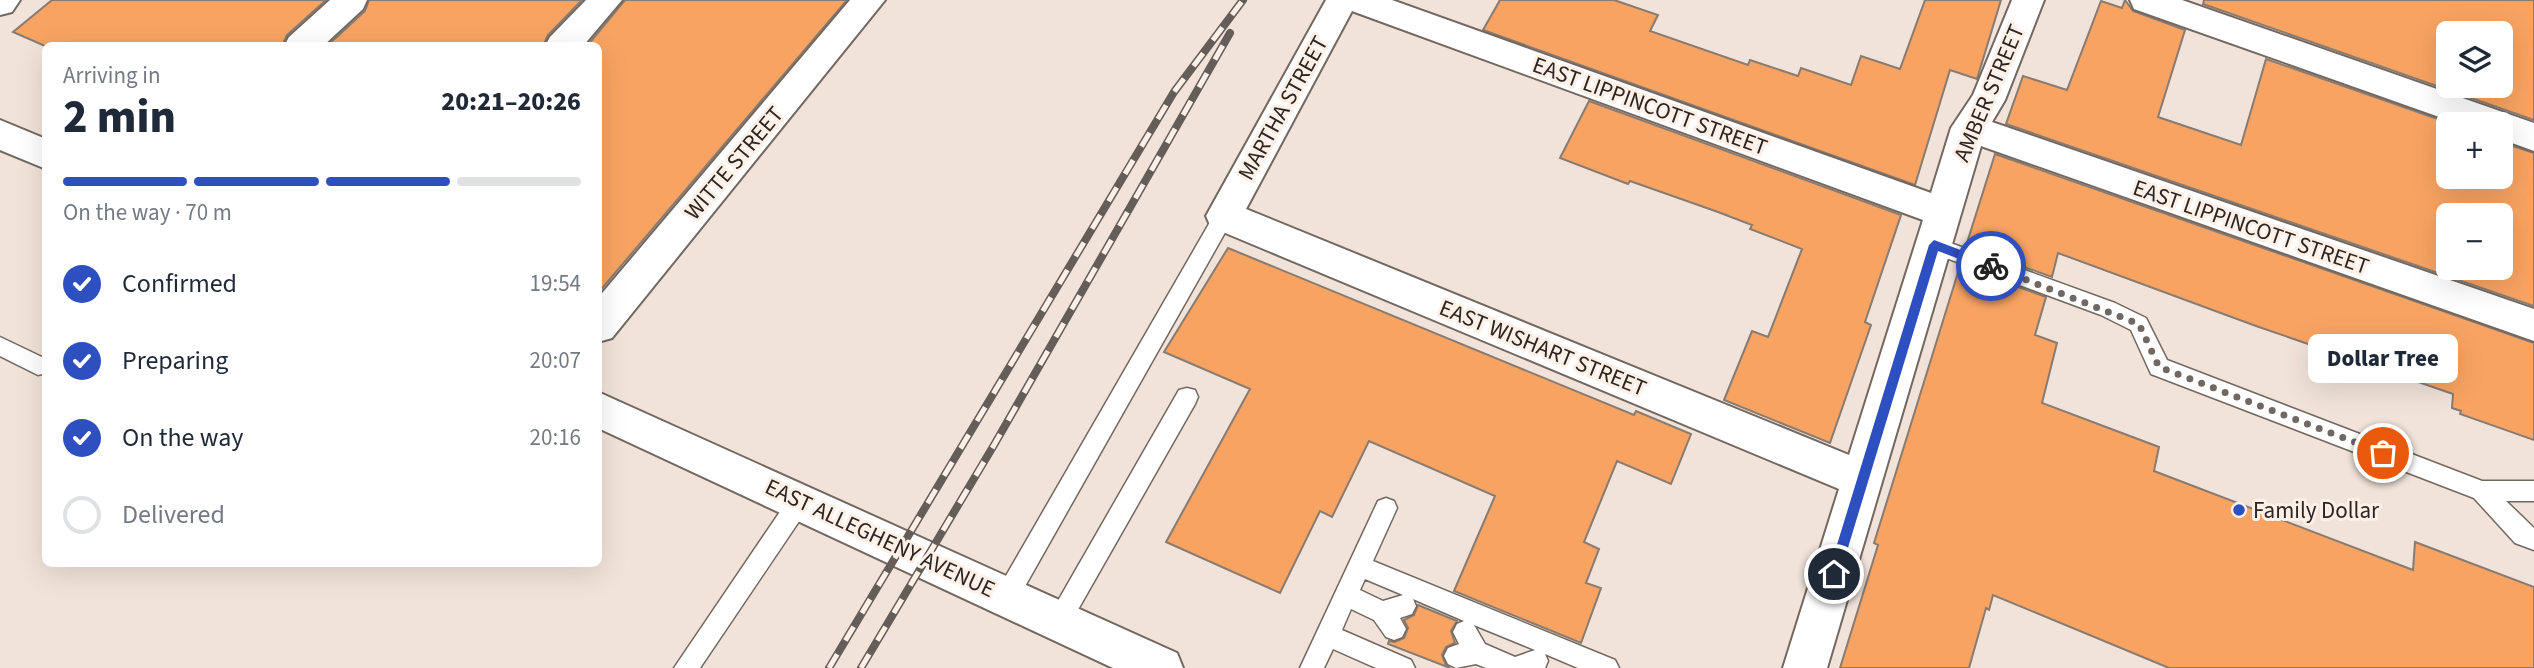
<!DOCTYPE html>
<meta charset="utf-8">
<style>
:root{--surface:#fff;--page:#f6f6f7;--text:#1f2937;--muted:#747a83;--line:#e0e1e3;--accent:#2d4fbf}
body{margin:0;font-family:"Source Sans 3",sans-serif;background:var(--page);color:var(--text);height:100vh;display:flex;flex-direction:column;font-size:26px;white-space:nowrap}
*{box-sizing:border-box;margin:0}
p{font-size:23px;color:var(--muted)}
.icon{flex:none;width:38px;height:38px;fill:none;stroke:currentColor;stroke-width:2;stroke-linecap:round;stroke-linejoin:round}
.map{position:relative;flex:1;overflow:hidden}
.details{position:absolute;left:42px;top:42px;width:560px;height:525px;display:flex;flex-direction:column;background:var(--surface);border-radius:10px;box-shadow:0 7px 28px #0002}
.details>*{flex:none}
.controls{position:absolute;left:2436px;top:21px;display:grid;gap:14px}
.controls a{display:grid;place-items:center;width:77px;height:77px;border-radius:10px;background:var(--surface);box-shadow:0 7px 28px #0002;font-size:35px}
.pin{position:absolute;display:grid;place-items:center;width:60px;height:60px;color:#fff;margin:-30px;border:4px solid #fff;border-radius:50%;box-shadow:0 2px 7px #0007}
.courier{position:absolute;display:grid;place-items:center;width:70px;height:70px;margin:-35px;border:5px solid #2d4fbf;border-radius:50%;background:#fff;color:#222;box-shadow:0 2px 9px #0007}
.bubble{position:absolute;height:49px;border-radius:10px;background:var(--surface);box-shadow:0 7px 28px #0002;font-size:23px;font-weight:800;line-height:49px;text-align:center}
.headline em{font-style:normal;font-weight:800}
.headline div{display:flex;flex-direction:column-reverse}
.headline{display:flex;align-items:center;justify-content:space-between;height:119px;padding:0 21px}
h1{font-size:46px;font-weight:800;line-height:52px}
.bar{display:grid;grid-template-columns:repeat(4,1fr);gap:10px 7px;align-content:center;height:84px;padding:0 21px}
.bar i{height:9px;border-radius:5px;background:var(--line)}
.bar .current{background:var(--accent)}
.bar p{grid-column:span 4}
ol{padding:0 21px;list-style:none}
li{display:flex;align-items:center;gap:21px;height:77px}
li p{margin-inline-start:auto}
li .icon{padding:7px;border-radius:50%;background:var(--accent);color:#fff;stroke-width:4}
li:last-child{color:var(--muted)}
li i{width:38px;height:38px;border:4px solid var(--line);border-radius:50%}
.map>svg:first-child{display:block}
</style>
<div class="map">
<svg width="2534" height="668" viewBox="0 0 2534 668">
<rect width="100%" height="100%" fill="#f1e3da"/>
<path fill="#f8a362" stroke="#877b72" stroke-width="2" fill-rule="evenodd" d="M 52,0 L 326,0 L 287,35 L 282,46 L 45,46 L 13,32 Z
M 369,0 L 582,0 L 548,35 L 543,46 L 327,46 L 365,11 Z
M 625,0 L 847,0 L 598,293 L 598,46 L 587,46 Z
M 1500,0 L 1614,0 L 1658,15 L 1650,31 L 1748,65 L 1750,60 L 1798,76 L 1801,68 L 1851,85 L 1861,56 L 1900,69 L 1925,0 L 2001,0 L 1977,79 L 1950,70 L 1915,185 L 1483,30 Z
M 2125,0 L 2133,11 L 2185,30 L 2158,117 L 2241,145 L 2266,59 L 2452,124 L 2448,124 L 2448,177 L 2501,177 L 2501,142 L 2534,153 L 2534,306 L 2006,124 L 2023,76 L 2067,90 L 2101,1 L 2122,8 ZM 2448,215 L 2501,215 L 2501,268 L 2448,268 Z
M 2204,0 L 2534,0 L 2534,120 L 2203,4 ZM 2448,33 L 2501,33 L 2501,86 L 2448,86 Z
M 1589,101 L 1901,215 L 1865,322 L 1871,325 L 1830,443 L 1724,400 L 1752,331 L 1768,337 L 1802,249 L 1750,229 L 1752,225 L 1718,212 L 1630,181 L 1628,184 L 1560,158 Z
M 1995,154 L 2534,343 L 2534,440 L 2460,414 L 2461,411 L 2452,408 L 2453,394 L 2256,326 L 2058,253 L 2052,277 L 1966,246 Z
M 1228,248 L 1634,415 L 1636,411 L 1691,434 L 1671,484 L 1617,461 L 1584,542 L 1599,549 L 1586,583 L 1601,588 L 1581,643 L 1454,591 L 1495,496 L 1369,441 L 1332,517 L 1320,511 L 1280,593 L 1166,542 L 1250,389 L 1164,352 Z
M 1960,266 L 2046,297 L 2035,335 L 2057,343 L 2042,403 L 2159,447 L 2154,471 L 2413,570 L 2415,542 L 2534,587 L 2534,668 L 2169,668 L 1993,595 L 1989,610 L 1986,608 L 1969,668 L 1840,668 L 1878,545 L 1874,543 Z
M 1418,605 L 1457,621 L 1451,631 L 1455,643 L 1446,647 L 1442,655 L 1446,665 L 1450,668 L 1388,644 L 1389,641 L 1395,642 L 1404,638 L 1408,628 L 1404,620 L 1414,615 Z"/>
<g fill="none" stroke-linecap="round" stroke-linejoin="round">
<defs>
<path id="service" d="M 1224,208 L 1231,210 L 1234,216 L 1231,222 L 1015,604 L 1007,607 L 999,604 L 995,596 L 999,588 L 1217,210 Z
M 1934,237 L 2115,303 L 2146,318 L 2167,360 L 2482,481 L 2534,481 L 2534,501 L 2506,501 L 2534,528 L 2534,550 L 2515,543 L 2474,498 L 2151,374 L 2131,330 L 2101,315 L 1927,251 L 1924,245 L 1927,239 Z
M 0,337 L 46,359 L 46,373 L 38,375 L 0,356 Z
M 1187,388 L 1195,390 L 1198,397 L 1195,404 L 1067,629 L 1059,632 L 1051,629 L 1047,621 L 1051,613 L 1179,390 Z
M 800,491 L 808,494 L 811,501 L 808,508 L 700,668 L 674,668 L 792,494 Z
M 1386,498 L 1394,501 L 1397,508 L 1373,561 L 1615,660 L 1619,668 L 1578,668 L 1545,654 L 1548,661 L 1545,668 L 1486,668 L 1476,664 L 1456,668 L 1448,664 L 1444,656 L 1448,648 L 1459,644 L 1453,632 L 1457,624 L 1464,621 L 1413,599 L 1416,606 L 1412,614 L 1400,618 L 1406,629 L 1402,637 L 1394,640 L 1386,637 L 1374,620 L 1351,609 L 1342,630 L 1411,660 L 1415,668 L 1376,668 L 1333,649 L 1324,668 L 1300,668 L 1378,501 ZM 1365,579 L 1403,595 L 1383,601 L 1360,590 ZM 1474,625 L 1535,650 L 1515,657 L 1485,644 Z"/>
<path id="minor" d="M 0,0 L 20,0 L 12,12 L 0,15 Z
M 330,0 L 367,0 L 363,9 L 323,46 L 284,46 L 289,37 Z
M 586,0 L 622,0 L 583,46 L 545,46 L 550,37 Z
M 850,0 L 885,0 L 612,338 L 598,342 L 598,298 Z
M 1326,0 L 1392,0 L 1931,193 L 1951,128 L 1973,95 L 2012,0 L 2044,0 L 2005,100 L 1992,122 L 2534,309 L 2534,341 L 1981,146 L 1827,668 L 1783,668 L 1839,489 L 1211,227 L 1206,216 ZM 1352,11 L 1923,220 L 1849,455 L 1246,209 Z
M 2130,0 L 2182,0 L 2534,123 L 2534,151 L 2501,139 L 2501,124 L 2459,124 L 2134,9 Z"/>
<path id="secondary" d="M 0,120 L 46,139 L 46,169 L 0,150 Z
M 598,392 L 1177,653 L 1183,668 L 1113,668 L 598,428 Z"/>
</defs>
<use href="#service" stroke="#736860" stroke-width="3"/>
<use href="#minor" stroke="#736860" stroke-width="4"/>
<use href="#secondary" stroke="#736860" stroke-width="4"/>
<use href="#service" fill="#fff" fill-rule="evenodd"/>
<use href="#minor" fill="#fff" fill-rule="evenodd"/>
<use href="#secondary" fill="#fff" fill-rule="evenodd"/>
<defs>
<path id="rail" d="M 829,668 L 1174,92 L 1243,0
M 861,668 L 994,445 L 1230,33"/>
</defs>
<use href="#rail" stroke="#645d58" stroke-width="8"/>
<use href="#rail" stroke="#fef0e7" stroke-width="5" stroke-dasharray="16" stroke-linecap="butt"/>
</g>
<path fill="#2d4fbf" d="M 1934,240 L 1995,263 L 1997,266 L 1991,271 L 1938,251 L 1840,574 L 1834,580 L 1828,574 L 1929,245 Z"/>
<g fill="none" stroke-linecap="round" stroke-linejoin="round">
<path stroke="#706863" stroke-width="7" stroke-dasharray="0 12.6" d="M 1991,266 L 2139,324 L 2159,367 L 2383,453"/>
</g>
<circle fill="#2d4fbf" stroke="#fef0e7" stroke-width="2.5" cx="2239" cy="510" r="7"/>
<g text-anchor="middle" dominant-baseline="central" stroke-width="6" stroke-linejoin="round" paint-order="stroke">
<g font-size="23" fill="#2b2623" stroke="#fef0e7">
<text transform="translate(1989 93) rotate(-67)">AMBER STREET</text>
<text transform="translate(1650 106) rotate(20)">EAST LIPPINCOTT STREET</text>
<text transform="translate(1283 108) rotate(-61)">MARTHA STREET</text>
<text transform="translate(734 163) rotate(-50)">WITTE STREET</text>
<text transform="translate(2251 227) rotate(19)">EAST LIPPINCOTT STREET</text>
<text transform="translate(1543 348) rotate(22)">EAST WISHART STREET</text>
<text transform="translate(880 538) rotate(25)">EAST ALLEGHENY AVENUE</text>
</g>
<g font-size="23" fill="#2b2623" stroke="#fef0e7" text-anchor="start">
<text x="2253" y="510">Family Dollar</text>
</g>
</g>
</svg>
<div class="controls">
<a><svg class="icon" aria-label="layers" viewBox="0 0 24 24"><path d="M12 4l9 5-9 5-9-5zM3 14l9 5 9-5"/></svg></a>
<a>+</a>
<a>−</a>
</div>
<div class="pin" style="left:2383px;top:453px;background:#ea580c"><svg class="icon" aria-label="bag" viewBox="0 0 24 24"><path d="M5 8h14l-1 12H6zM9 8a3 3 0 0 1 6 0"/></svg></div>
<div class="pin" style="left:1834px;top:574px;background:#1f2937"><svg class="icon" aria-label="home" viewBox="0 0 24 24"><path d="M3 11l9-7 9 7M6 9v11h12V9"/></svg></div>
<div class="courier" style="left:1991px;top:266px"><svg class="icon" aria-label="bike" viewBox="0 0 24 24"><circle cx="6" cy="16" r="4"/><circle cx="18" cy="16" r="4"/><path d="M6 16l4-8h5l3 8M10 8l3 8H6M13 5h3"/></svg></div>
<div class="bubble" style="left:2308px;top:334px;width:150px">Dollar Tree</div>
<section class="details">
<div class="headline"><div><h1>2 min</h1><p>Arriving in</p></div><em>20:21–20:26</em></div>
<div class="bar"><i class="current"></i><i class="current"></i><i class="current"></i><i></i><p>On the way · 70 m</p></div>
<ol>
<li><svg class="icon" aria-label="check" viewBox="0 0 24 24"><path d="M5 12l5 5 9-10"/></svg>Confirmed<p>19:54</p></li>
<li><svg class="icon" aria-label="check" viewBox="0 0 24 24"><path d="M5 12l5 5 9-10"/></svg>Preparing<p>20:07</p></li>
<li><svg class="icon" aria-label="check" viewBox="0 0 24 24"><path d="M5 12l5 5 9-10"/></svg>On the way<p>20:16</p></li>
<li><i></i>Delivered</li>
</ol>
</section>
</div>
